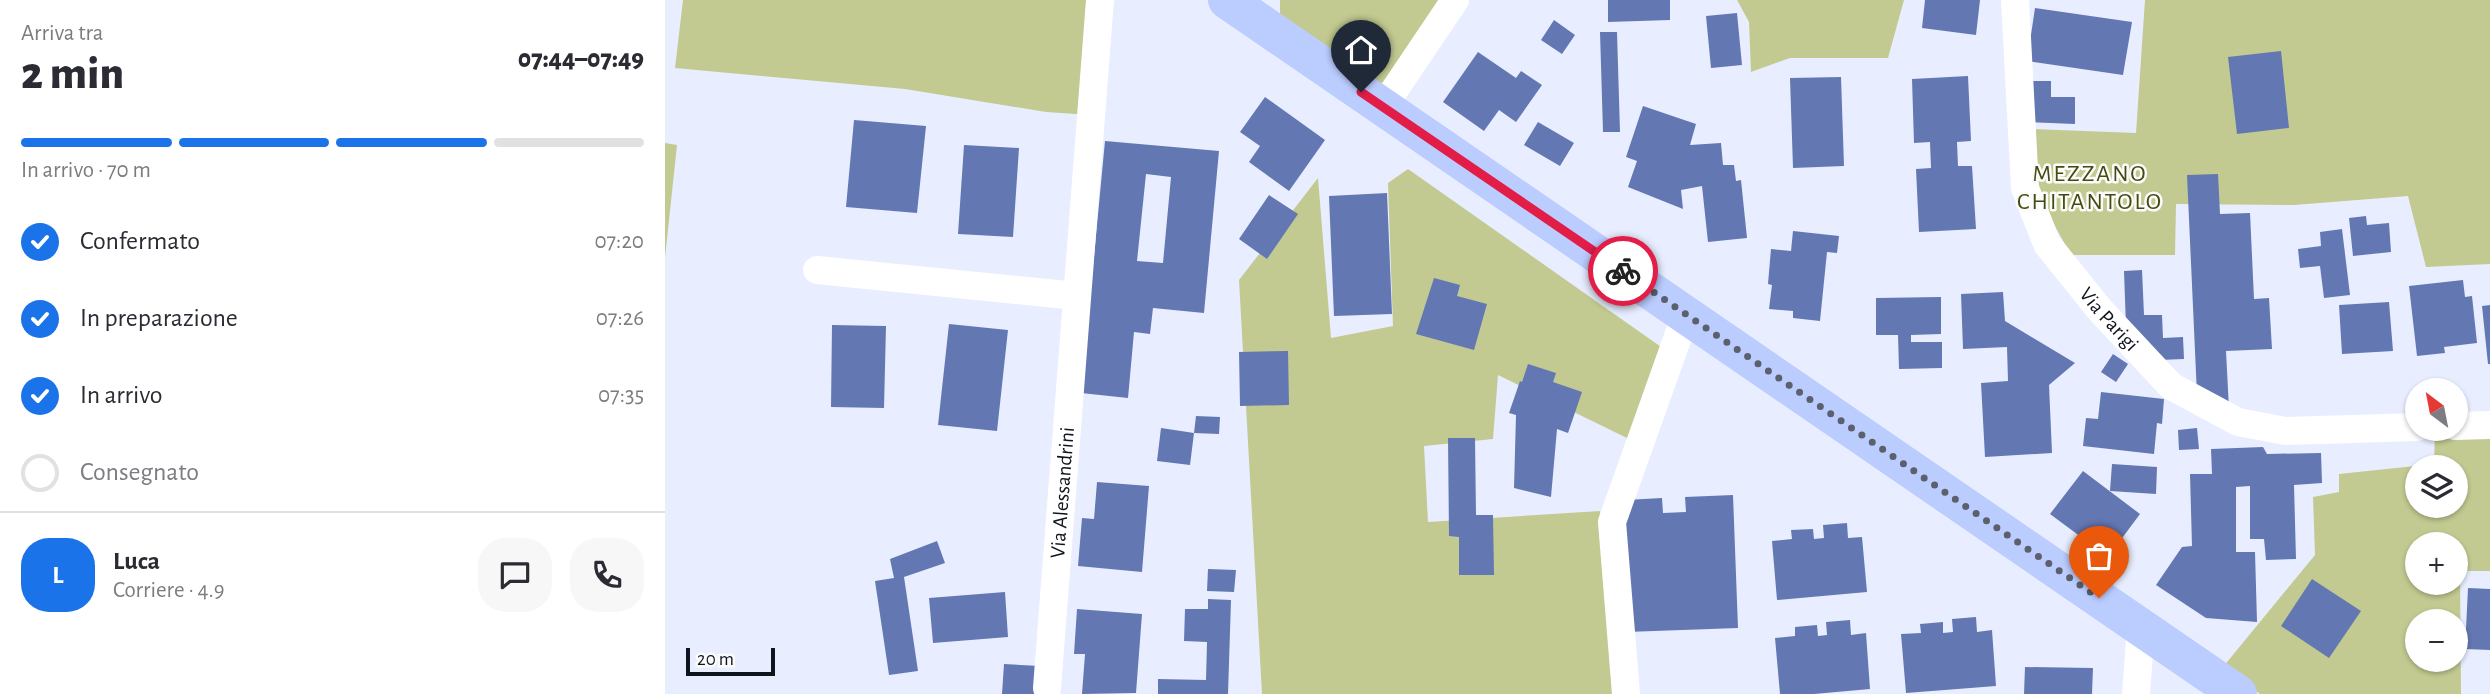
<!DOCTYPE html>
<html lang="it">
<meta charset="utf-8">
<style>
:root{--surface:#fff;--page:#f7f7f7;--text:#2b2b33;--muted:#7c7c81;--line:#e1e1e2;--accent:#1a73e8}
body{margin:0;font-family:"Alegreya Sans",sans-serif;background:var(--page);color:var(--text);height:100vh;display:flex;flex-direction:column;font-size:26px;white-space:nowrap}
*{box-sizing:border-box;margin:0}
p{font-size:23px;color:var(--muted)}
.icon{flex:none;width:38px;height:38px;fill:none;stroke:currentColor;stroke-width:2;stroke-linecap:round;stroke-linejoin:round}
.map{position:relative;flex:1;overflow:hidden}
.drawer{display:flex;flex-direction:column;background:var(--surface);width:665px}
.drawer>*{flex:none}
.needle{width:46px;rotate:328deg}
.tools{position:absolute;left:1740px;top:378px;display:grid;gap:14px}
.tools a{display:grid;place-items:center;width:63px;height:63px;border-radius:50%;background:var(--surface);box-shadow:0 2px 5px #0004;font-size:35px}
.scale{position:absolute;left:21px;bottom:18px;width:89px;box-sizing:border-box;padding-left:7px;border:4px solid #10141d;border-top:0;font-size:19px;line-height:24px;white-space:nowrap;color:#10141d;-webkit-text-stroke:5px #fbfbfb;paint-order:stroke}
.pin{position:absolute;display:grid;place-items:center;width:60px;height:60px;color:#fff;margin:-72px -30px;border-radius:50% 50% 50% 0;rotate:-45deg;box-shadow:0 0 7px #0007}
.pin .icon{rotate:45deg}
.courier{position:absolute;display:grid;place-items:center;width:70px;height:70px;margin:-35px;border:5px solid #e11d48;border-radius:50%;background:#fff;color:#222;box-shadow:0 2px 9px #0007}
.head em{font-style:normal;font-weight:800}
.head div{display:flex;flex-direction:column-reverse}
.head{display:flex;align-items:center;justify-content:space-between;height:119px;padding:0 21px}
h1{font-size:46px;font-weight:800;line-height:52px}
.bar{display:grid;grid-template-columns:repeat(4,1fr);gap:10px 7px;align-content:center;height:84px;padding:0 21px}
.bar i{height:9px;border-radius:5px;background:var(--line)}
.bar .current{background:var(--accent)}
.bar p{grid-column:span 4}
.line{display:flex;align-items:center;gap:18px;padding:0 21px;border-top:2px solid var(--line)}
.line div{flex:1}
.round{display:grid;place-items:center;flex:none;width:74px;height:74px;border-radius:28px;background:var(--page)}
ol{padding:0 21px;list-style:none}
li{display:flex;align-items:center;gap:21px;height:77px}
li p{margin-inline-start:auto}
li .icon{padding:7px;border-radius:50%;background:var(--accent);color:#fff;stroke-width:4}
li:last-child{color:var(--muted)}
li i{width:38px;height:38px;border:4px solid var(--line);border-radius:50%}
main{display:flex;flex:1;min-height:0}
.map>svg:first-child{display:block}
</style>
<main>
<section class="drawer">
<div class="head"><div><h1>2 min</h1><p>Arriva tra</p></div><em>07:44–07:49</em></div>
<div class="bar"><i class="current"></i><i class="current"></i><i class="current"></i><i></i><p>In arrivo · 70 m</p></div>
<ol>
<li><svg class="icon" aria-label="check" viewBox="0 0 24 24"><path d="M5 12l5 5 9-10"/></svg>Confermato<p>07:20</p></li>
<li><svg class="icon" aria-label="check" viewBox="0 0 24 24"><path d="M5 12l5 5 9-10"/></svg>In preparazione<p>07:26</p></li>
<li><svg class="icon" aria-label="check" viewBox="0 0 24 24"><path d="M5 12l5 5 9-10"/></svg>In arrivo<p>07:35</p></li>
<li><i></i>Consegnato</li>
</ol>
<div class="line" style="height:126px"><b class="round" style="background:var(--accent);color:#fff">L</b><div><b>Luca</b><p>Corriere · 4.9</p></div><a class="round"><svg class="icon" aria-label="chat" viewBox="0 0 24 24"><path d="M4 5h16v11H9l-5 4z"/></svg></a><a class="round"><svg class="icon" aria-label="phone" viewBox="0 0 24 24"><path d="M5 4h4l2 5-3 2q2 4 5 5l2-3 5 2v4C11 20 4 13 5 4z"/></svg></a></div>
</section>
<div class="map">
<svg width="1825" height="694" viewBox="0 0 1825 694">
<rect width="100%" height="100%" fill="#e8eeff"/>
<path fill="#c2ca91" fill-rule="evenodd" d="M 18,0 L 434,0 L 426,115 L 381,112 L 240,89 L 10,68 Z
M 615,0 L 776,0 L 715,94 L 615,19 Z
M 1072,0 L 1239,0 L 1223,58 L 1125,58 L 1086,72 L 1084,22 Z
M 1480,0 L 1825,0 L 1825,264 L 1761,267 L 1743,196 L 1629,205 L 1511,204 L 1510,255 L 1406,255 L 1367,185 L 1366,129 L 1471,133 Z
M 0,143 L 12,145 L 0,258 Z
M 743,169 L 999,349 L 964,439 L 833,375 L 828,439 L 759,446 L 763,522 L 935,511 L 953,694 L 597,694 L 574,280 L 653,178 L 666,338 L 728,326 L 723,183 Z
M 1825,430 L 1825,571 L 1795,571 L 1796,694 L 1595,694 L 1558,667 L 1650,555 L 1648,497 L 1674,492 L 1674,474 L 1769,464 L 1770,432 ZM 1752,467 L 1790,467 L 1790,506 L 1752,506 ZM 1752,544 L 1790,544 L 1790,583 L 1752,583 ZM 1752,621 L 1790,621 L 1790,660 L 1752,660 Z"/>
<path fill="#6377b3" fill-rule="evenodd" d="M 943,0 L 1005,0 L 1005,20 L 943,22 Z
M 1260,0 L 1315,0 L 1311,35 L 1257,28 Z
M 1370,8 L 1467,22 L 1458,75 L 1362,61 Z
M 1072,13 L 1077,65 L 1046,68 L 1041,16 Z
M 889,20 L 910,35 L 897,54 L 876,40 Z
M 935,32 L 952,32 L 955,132 L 938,132 Z
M 1616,51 L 1624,128 L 1572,134 L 1563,57 Z
M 813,52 L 851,78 L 856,71 L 877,85 L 851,122 L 834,110 L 819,131 L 778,102 Z
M 1303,76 L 1306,141 L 1292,142 L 1293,166 L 1307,166 L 1311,229 L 1254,232 L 1251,169 L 1266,168 L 1265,142 L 1249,143 L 1247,79 Z
M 1176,77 L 1179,166 L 1128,168 L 1125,78 Z
M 1365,81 L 1386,81 L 1386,97 L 1410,97 L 1410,124 L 1363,122 Z
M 600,97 L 660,140 L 624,191 L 584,162 L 595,146 L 575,132 Z
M 978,106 L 1031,124 L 1025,145 L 1056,143 L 1058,165 L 1069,165 L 1071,181 L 1076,180 L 1082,238 L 1043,242 L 1037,186 L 1016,190 L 1018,209 L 963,187 L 972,161 L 961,157 Z
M 189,120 L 261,126 L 252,213 L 181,207 Z
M 873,122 L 909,143 L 895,166 L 859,145 Z
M 440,141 L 554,151 L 539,313 L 488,308 L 485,334 L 469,332 L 463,398 L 416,393 ZM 481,174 L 506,177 L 498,263 L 472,261 Z
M 299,145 L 354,148 L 348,237 L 293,234 Z
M 1553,174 L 1555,214 L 1585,213 L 1589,299 L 1604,298 L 1607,349 L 1561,351 L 1564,409 L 1532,395 L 1522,175 Z
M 722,193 L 727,314 L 669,316 L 664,196 Z
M 604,195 L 633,214 L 602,259 L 574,239 Z
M 1701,216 L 1702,225 L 1724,223 L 1726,252 L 1688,256 L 1684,218 Z
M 1677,229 L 1685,295 L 1659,298 L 1655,266 L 1635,268 L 1633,249 L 1656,246 L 1655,232 Z
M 1128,231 L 1174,236 L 1172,253 L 1162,252 L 1155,321 L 1128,318 L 1128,311 L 1104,309 L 1107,285 L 1103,284 L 1106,249 L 1126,251 Z
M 1477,270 L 1479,315 L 1497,315 L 1498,338 L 1518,337 L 1519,359 L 1494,360 L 1461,327 L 1459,271 Z
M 769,278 L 795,285 L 792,296 L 822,304 L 809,350 L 751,334 Z
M 1798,280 L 1800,297 L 1807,296 L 1812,343 L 1779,347 L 1780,353 L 1752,356 L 1744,286 Z
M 1338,292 L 1340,321 L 1410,363 L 1384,385 L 1387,453 L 1320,457 L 1316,383 L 1343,381 L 1342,347 L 1298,349 L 1296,294 Z
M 1276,297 L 1276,334 L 1246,335 L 1246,342 L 1277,342 L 1277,368 L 1234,369 L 1233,335 L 1211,335 L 1211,298 Z
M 1724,302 L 1728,351 L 1677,354 L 1674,305 Z
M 1825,305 L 1825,364 L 1823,364 L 1817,306 Z
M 284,324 L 343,330 L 332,431 L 273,425 Z
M 167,325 L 221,326 L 219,408 L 166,407 Z
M 623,351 L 624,405 L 575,406 L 574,352 Z
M 1448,354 L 1463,364 L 1451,382 L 1436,372 Z
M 863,364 L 891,373 L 888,382 L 917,392 L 903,433 L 892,429 L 886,497 L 849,488 L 851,415 L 844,413 L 855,381 L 857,382 Z
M 1436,392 L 1499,399 L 1497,424 L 1492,423 L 1489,454 L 1418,446 L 1421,418 L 1433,419 Z
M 531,416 L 555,417 L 554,434 L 529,433 Z
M 496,428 L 529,433 L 525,465 L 492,461 Z
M 1532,428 L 1534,449 L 1514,450 L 1513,430 Z
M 783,438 L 810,438 L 811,515 L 828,515 L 829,575 L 794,575 L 794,537 L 784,536 Z
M 1598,447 L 1602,454 L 1656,453 L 1657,483 L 1629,485 L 1631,559 L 1601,560 L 1599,539 L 1585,539 L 1585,486 L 1571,487 L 1571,552 L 1590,552 L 1592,622 L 1541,618 L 1491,585 L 1517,547 L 1527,546 L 1525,474 L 1547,474 L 1546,449 Z
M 1447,464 L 1492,467 L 1491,494 L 1445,491 Z
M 1418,471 L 1475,514 L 1443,557 L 1385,514 Z
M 432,482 L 484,486 L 477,572 L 413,566 L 417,518 L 429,519 Z
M 1068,495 L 1073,628 L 961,632 L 960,500 L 997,498 L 998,513 L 1021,512 L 1020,497 Z
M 1182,523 L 1183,538 L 1197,537 L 1202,592 L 1112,600 L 1107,541 L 1127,539 L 1126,530 L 1148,529 L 1149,539 L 1159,538 L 1158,525 Z
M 272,541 L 280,563 L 239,577 L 253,671 L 224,675 L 210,581 L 229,578 L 225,559 Z
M 543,569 L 571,570 L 569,592 L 542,591 Z
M 1647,579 L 1696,611 L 1664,658 L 1616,626 Z
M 1803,588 L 1825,589 L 1825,650 L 1800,649 Z
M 340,592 L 343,637 L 268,643 L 264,598 Z
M 543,599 L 566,600 L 563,694 L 493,694 L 493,679 L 541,680 L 542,642 L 519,641 L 520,609 L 543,609 Z
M 412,609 L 477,614 L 471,693 L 417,694 L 420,654 L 409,654 Z
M 1311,617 L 1312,632 L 1327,630 L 1331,686 L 1241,693 L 1236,634 L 1256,633 L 1255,624 L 1278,622 L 1278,633 L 1288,632 L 1287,619 Z
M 1185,620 L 1186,635 L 1201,633 L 1205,689 L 1149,694 L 1115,694 L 1110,638 L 1130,636 L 1130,627 L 1152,625 L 1153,636 L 1162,635 L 1161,622 Z
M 339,664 L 375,666 L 373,694 L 337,694 Z
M 1360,667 L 1428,668 L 1427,694 L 1359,694 Z"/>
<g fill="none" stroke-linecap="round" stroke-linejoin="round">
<g stroke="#fff" stroke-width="28">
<path id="s1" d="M 1350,0 L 1360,188 L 1382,244 L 1435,310 L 1506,386 L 1573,422 L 1621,431 L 1752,427"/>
<path d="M 718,107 L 790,0"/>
<path d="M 152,270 L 412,296"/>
<path d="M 1790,426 L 1825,425"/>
<path id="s2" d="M 382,688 L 435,0"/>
<path d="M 961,694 L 947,522 L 1021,314"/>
<path d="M 1471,694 L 1476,626"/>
</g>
<path stroke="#bcf" stroke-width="38" d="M 562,0 L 1573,694"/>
</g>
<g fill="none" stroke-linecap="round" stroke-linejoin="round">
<path stroke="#5c606c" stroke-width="7" stroke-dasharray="0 12.6" d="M 958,271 L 1434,598"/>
<path stroke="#e11d48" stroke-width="9" d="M 696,92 L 958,271"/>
</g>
<g text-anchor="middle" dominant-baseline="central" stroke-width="5" stroke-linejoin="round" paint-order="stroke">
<g font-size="21" fill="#10141d" stroke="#fbfbfb">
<text stroke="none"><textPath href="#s1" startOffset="346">Via Parigi</textPath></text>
<text stroke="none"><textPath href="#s2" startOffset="196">Via Alessandrini</textPath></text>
</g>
<g font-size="24" letter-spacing="2" fill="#454b0f" stroke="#fbfbfb">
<text x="1425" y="174">MEZZANO<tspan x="1425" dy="28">CHITANTOLO</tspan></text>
</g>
</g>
</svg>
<div class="tools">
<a><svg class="needle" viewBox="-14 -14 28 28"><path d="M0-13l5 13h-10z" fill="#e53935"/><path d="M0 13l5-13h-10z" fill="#7c7c81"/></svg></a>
<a><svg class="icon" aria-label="layers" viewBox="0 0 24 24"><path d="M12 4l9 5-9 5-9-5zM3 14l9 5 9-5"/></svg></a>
<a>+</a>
<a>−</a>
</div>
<div class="scale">20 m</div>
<div class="pin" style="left:1434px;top:598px;background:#ea580c"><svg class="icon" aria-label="bag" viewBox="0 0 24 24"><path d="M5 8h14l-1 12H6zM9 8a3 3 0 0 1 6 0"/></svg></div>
<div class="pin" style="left:696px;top:92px;background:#1f2937"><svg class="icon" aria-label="home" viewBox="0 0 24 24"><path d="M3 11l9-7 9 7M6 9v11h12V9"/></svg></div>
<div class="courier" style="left:958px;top:271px"><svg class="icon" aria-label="bike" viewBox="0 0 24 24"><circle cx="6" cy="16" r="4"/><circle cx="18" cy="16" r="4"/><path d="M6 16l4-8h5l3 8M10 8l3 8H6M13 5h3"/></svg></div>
</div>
</main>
